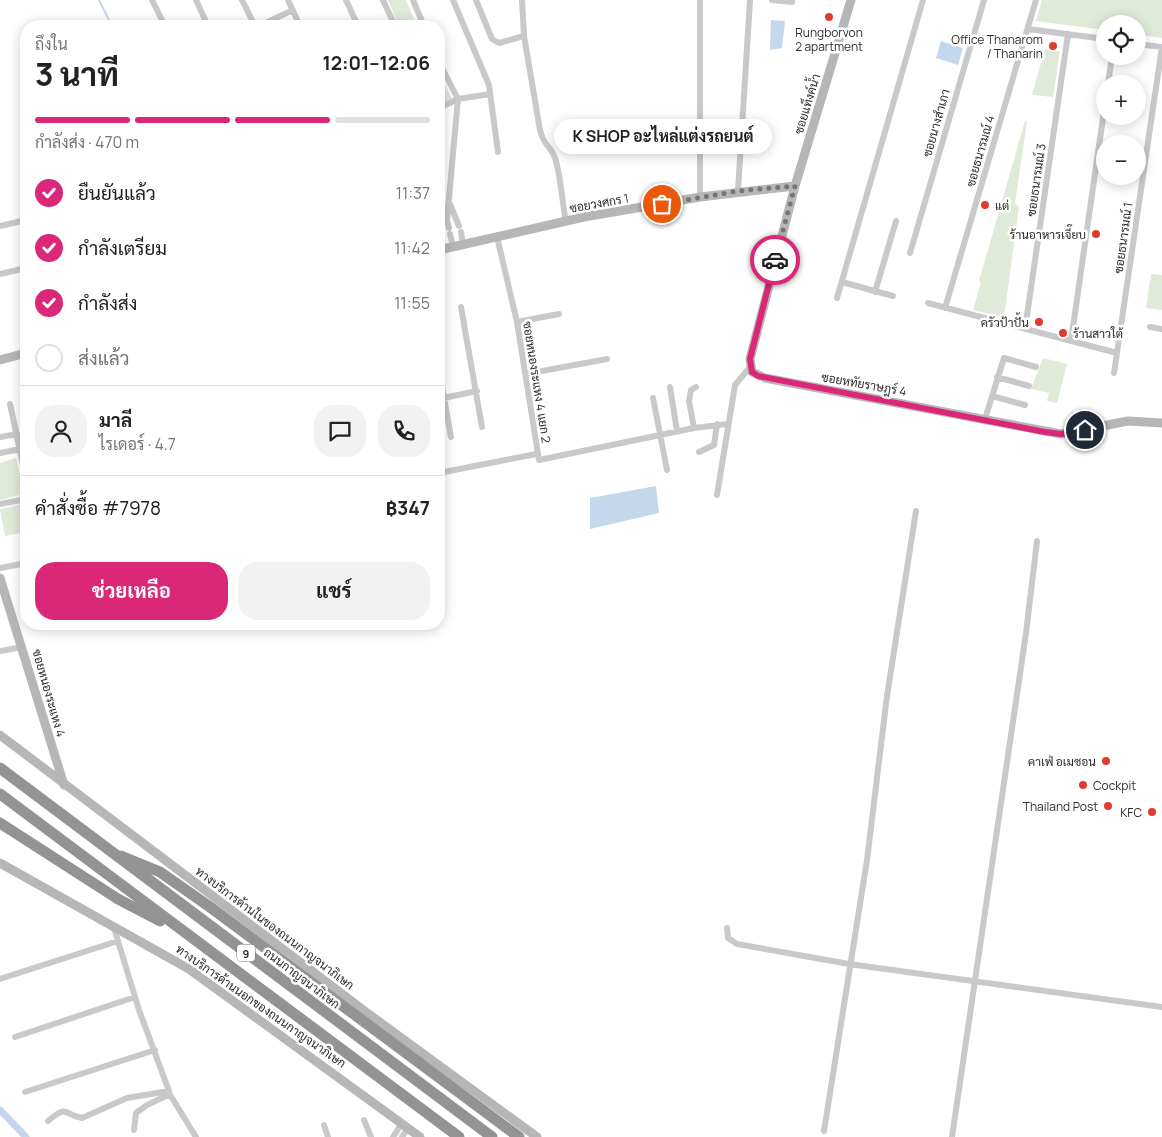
<!DOCTYPE html>
<html lang="th">
<meta charset="utf-8">
<style>
:root{--surface:#fff;--page:#f2f2f2;--text:#222;--muted:#767676;--line:#e0e0e0;--accent:#db2777}
body{margin:0;font-family:Manrope,Sarabun,sans-serif;background:var(--page);color:var(--text);height:100vh;display:flex;flex-direction:column;font-size:19px;white-space:nowrap}
*{box-sizing:border-box;margin:0}
p{font-size:16px;color:var(--muted)}
.icon{flex:none;width:28px;height:28px;fill:none;stroke:currentColor;stroke-width:2;stroke-linecap:round;stroke-linejoin:round}
.map{position:relative;flex:1;overflow:hidden}
.details{position:absolute;left:20px;top:20px;width:425px;height:610px;display:flex;flex-direction:column;background:var(--surface);border-radius:20px;box-shadow:0 2px 12px #0003}
.details>*{flex:none}
.tools{position:absolute;left:1096px;top:15px;display:grid;gap:10px}
.tools a{display:grid;place-items:center;width:50px;height:50px;border-radius:50%;background:var(--surface);box-shadow:0 2px 12px #0003;font-size:25px}
.pin{position:absolute;display:grid;place-items:center;width:42px;height:42px;color:#fff;margin:-21px;border:2px solid #fff;border-radius:50%;box-shadow:0 1px 5px #0007}
.courier{position:absolute;display:grid;place-items:center;width:50px;height:50px;margin:-25px;border:4px solid #db2777;border-radius:50%;background:#fff;color:#222;box-shadow:0 1px 6px #0007}
.bubble{position:absolute;height:35px;border-radius:18px;background:var(--surface);box-shadow:0 2px 12px #0003;font-size:16px;font-weight:700;line-height:35px;text-align:center}
.overview em{font-style:normal;font-weight:700}
.overview div{display:flex;flex-direction:column-reverse}
.overview{display:flex;align-items:center;justify-content:space-between;height:85px;padding:0 15px}
h1{font-size:32px;font-weight:700;line-height:38px}
.bar{display:grid;grid-template-columns:repeat(4,1fr);gap:8px 5px;align-content:center;height:60px;padding:0 15px}
.bar i{height:6px;border-radius:4px;background:var(--line)}
.bar .current{background:var(--accent)}
.bar p{grid-column:span 4}
.line{display:flex;align-items:center;gap:12px;padding:0 15px;border-top:1px solid var(--line)}
.line div{flex:1}
.round{display:grid;place-items:center;flex:none;width:52px;height:52px;border-radius:20px;background:var(--page)}
ol{padding:0 15px;list-style:none}
li{display:flex;align-items:center;gap:15px;height:55px}
li p{margin-inline-start:auto}
li .icon{padding:5px;border-radius:50%;background:var(--accent);color:#fff;stroke-width:4}
li:last-child{color:var(--muted)}
li i{width:28px;height:28px;border:2px solid var(--line);border-radius:50%}
.primary-button{display:flex;gap:10px;margin-top:auto;padding:10px 15px}
.primary-button a{flex:1;height:58px;border-radius:20px;background:var(--accent);color:#fff;font-size:20px;font-weight:700;line-height:58px;text-align:center}
.primary-button a+a{background:var(--page);color:var(--text)}
.map>svg:first-child{display:block}
</style>
<div class="map">
<svg width="1162" height="1137" viewBox="0 0 1162 1137">
<rect width="100%" height="100%" fill="#fff"/>
<path fill="#e0ead9" d="M 388,0 L 406,0 L 417,26 L 399,26 Z
M 1042,0 L 1162,0 L 1162,38 L 1138,35 L 1138,24 L 1105,24 L 1105,30 L 1036,21 Z
M 1045,49 L 1060,51 L 1053,97 L 1032,95 Z
M 439,74 L 452,98 L 439,105 Z
M 1025,121 L 1027,122 L 1015,203 L 1019,207 L 1004,318 L 973,310 L 981,282 L 979,281 Z
M 1151,274 L 1162,275 L 1162,310 L 1146,308 Z
M 1043,358 L 1067,364 L 1057,403 L 1047,401 L 1049,393 L 1031,389 Z
M 16,458 L 24,494 L 0,500 L 0,463 Z
M 26,503 L 26,532 L 5,536 L 0,509 Z"/>
<path fill="#c5d7ea" d="M 771,20 L 785,21 L 782,48 L 770,50 Z
M 941,41 L 963,48 L 958,65 L 936,58 Z
M 656,486 L 659,513 L 590,529 L 590,498 Z"/>
<g fill="none" stroke-linecap="round" stroke-linejoin="round">
<path stroke="#c5d7ea" stroke-width="2" d="M 99,0 L 112,26"/>
<path stroke="#c5d7ea" stroke-width="7" d="M 0,1110 L 26,1137"/>
<path stroke="#c9c9c9" stroke-width="6" d="M 152,0 L 165,26
M 196,0 L 208,26
M 242,0 L 255,26
M 288,0 L 300,26
M 346,0 L 358,26
M 383,0 L 395,26
M 413,0 L 424,26
M 453,0 L 489,85 L 498,152
M 476,0 L 492,39 L 499,43 L 524,36
M 522,0 L 524,36 L 540,130 C 543,145 551,146 555,158 C 561,177 562,201 566,222
M 772,0 L 792,2
M 259,26 L 293,10
M 1028,29 L 1105,39
M 1138,44 L 1162,47
M 439,62 L 458,99 L 447,220 L 449,228
M 1108,84 L 1112,56
M 439,108 L 458,99 L 490,94
M 439,163 L 440,163
M 738,191 L 750,0
M 700,197 L 700,0
M 450,204 L 459,226
M 439,207 L 449,209
M 0,226 L 26,220
M 461,232 L 463,243
M 450,234 L 453,246
M 497,237 L 517,322 L 539,460 L 694,428 L 727,424
M 910,253 L 984,0
M 0,274 L 26,268
M 842,282 L 893,296
M 875,292 L 896,221
M 837,298 L 923,0
M 928,303 L 1117,353
M 461,307 L 482,427
M 945,308 L 1036,0
M 517,322 L 559,314
M 1150,327 L 1162,329
M 1025,329 L 1068,34
M 1071,341 L 1105,104
M 439,370 L 451,437
M 1114,373 L 1162,47
M 526,374 L 607,359
M 997,377 L 1029,386
M 670,387 L 677,431
M 992,396 L 1025,405
M 653,398 L 667,470
M 439,399 L 477,391
M 10,404 L 26,479
M 985,419 L 1004,358 L 1036,367
M 694,428 L 689,401 L 691,390 L 696,387
M 0,437 L 17,434
M 699,452 L 714,445 L 717,424
M 0,453 L 26,448
M 439,473 L 536,454
M 717,495 L 735,385 L 750,367
M 0,504 L 26,499
M 0,568 L 26,563
M 0,651 L 22,647
M 727,928 L 728,938 L 737,944 L 849,964 L 1162,1007
M 0,979 L 118,941
M 15,1037 L 135,997
M 25,1092 L 155,1050
M 169,1093 L 196,1137
M 364,1120 L 371,1137
M 48,1121 C 69,1103 63,1115 82,1118 L 127,1098 L 169,1091 L 139,1010 L 114,928
M 324,1125 L 328,1137
M 134,1130 L 136,1113 L 147,1105 L 168,1095 L 169,1091
M 824,1131 L 867,860 L 887,696 L 916,511
M 393,1137 L 402,1123
M 402,1137 L 408,1128
M 952,1137 L 1026,633 L 1037,541"/>
<path stroke="#b6b6b6" stroke-width="9" d="M 851,0 L 795,186 L 750,359 L 752,372 L 765,378 L 1061,434 L 1128,421 L 1162,423
M 439,250 L 584,217 L 700,197 L 795,186
M 0,360 L 26,353
M 0,578 L 64,785
M 0,735 L 366,1012 L 537,1137
M 0,863 L 189,969 L 420,1137"/>
<path stroke="#939393" stroke-width="11" d="M 0,768 L 492,1137
M 0,794 L 459,1137
M 0,823 L 118,899 L 160,921
M 121,856 L 160,872 L 210,907 L 519,1137"/>
</g>
<g fill="none" stroke-linecap="round" stroke-linejoin="round">
<path stroke="#767676" stroke-width="5" stroke-dasharray="0 9" d="M 662,204 L 738,191 L 795,186 L 775,260"/>
<path stroke="#db2777" stroke-width="6" d="M 775,260 L 750,359 L 752,372 L 758,376 L 1045,432 L 1061,434 L 1085,430"/>
</g>
<g fill="#e13a2f" stroke="#fff" stroke-width="2">
<circle cx="829" cy="17" r="5"/>
<circle cx="1053" cy="46" r="5"/>
<circle cx="985" cy="205" r="5"/>
<circle cx="1096" cy="234" r="5"/>
<circle cx="1039" cy="322" r="5"/>
<circle cx="1063" cy="333" r="5"/>
<circle cx="1106" cy="761" r="5"/>
<circle cx="1083" cy="785" r="5"/>
<circle cx="1108" cy="806" r="5"/>
<circle cx="1152" cy="812" r="5"/>
</g>
<g text-anchor="middle" dominant-baseline="central" stroke-width="5" stroke-linejoin="round" paint-order="stroke">
<rect fill="#fff" stroke="#6b6b6b" stroke-width="1" x="237" y="944.5" width="18" height="17" rx="4"/>
<g font-size="11" font-weight="bold" fill="#2c2c2c">
<text x="246" y="953">9</text>
</g>
<g font-size="12" fill="#2c2c2c" stroke="#fff" text-anchor="end">
<text x="829" y="32" text-anchor="middle">Rungborvon<tspan x="829" dy="14">2 apartment</tspan></text>
<text x="1043" y="39">Office Thanarom<tspan x="1043" dy="14">/ Thanarin</tspan></text>
<text x="995" y="205" text-anchor="start">แต่</text>
<text x="1086" y="234">ร้านอาหารเจี๊ยบ</text>
<text x="1029" y="322">ครัวป้าปั้น</text>
<text x="1073" y="333" text-anchor="start">ร้านสาวใต้</text>
<text x="1096" y="761">คาเฟ่ อเมซอน</text>
<text x="1093" y="785" text-anchor="start">Cockpit</text>
<text x="1098" y="806">Thailand Post</text>
<text x="1142" y="812">KFC</text>
</g>
<g font-size="12" fill="#2c2c2c" stroke="#fff">
<text transform="translate(807 104) rotate(-73)">ซอยแท็งค์น้ำ</text>
<text transform="translate(936 123) rotate(-74)">ซอยนางสำเภา</text>
<text transform="translate(980 151) rotate(-74)">ซอยธนารมณ์ 4</text>
<text transform="translate(1036 180) rotate(-82)">ซอยธนารมณ์ 3</text>
<text transform="translate(599 203) rotate(-10)">ซอยวงศกร 1</text>
<text transform="translate(1123 238) rotate(-82)">ซอยธนารมณ์ 1</text>
<text transform="translate(537 382) rotate(81)">ซอยหนองระแหง 4 แยก 2</text>
<text transform="translate(864 384) rotate(10)">ซอยหทัยราษฎร์ 4</text>
<text transform="translate(49 693) rotate(74)">ซอยหนองระแหง 4</text>
<text transform="translate(275 928) rotate(37)">ทางบริการด้านในของถนนกาญจนาภิเษก</text>
<text transform="translate(302 978) rotate(37)">ถนนกาญจนาภิเษก</text>
<text transform="translate(261 1006) rotate(35)">ทางบริการด้านนอกของถนนกาญจนาภิเษก</text>
</g>
</g>
</svg>
<div class="tools">
<a><svg class="icon" aria-label="locate" viewBox="0 0 24 24"><circle cx="12" cy="12" r="6"/><path d="M12 2v4M12 18v4M2 12h4M18 12h4"/></svg></a>
<a>+</a>
<a>−</a>
</div>
<div class="pin" style="left:662px;top:204px;background:#ea580c"><svg class="icon" aria-label="bag" viewBox="0 0 24 24"><path d="M5 8h14l-1 12H6zM9 8a3 3 0 0 1 6 0"/></svg></div>
<div class="pin" style="left:1085px;top:430px;background:#1f2937"><svg class="icon" aria-label="home" viewBox="0 0 24 24"><path d="M3 11l9-7 9 7M6 9v11h12V9"/></svg></div>
<div class="courier" style="left:775px;top:260px"><svg class="icon" aria-label="car" viewBox="0 0 24 24"><path d="M5 17H2v-5l4-1 3-4h7l3 4 3 1v5h-3M9 17h6M6 11h13"/><circle cx="7" cy="17" r="2"/><circle cx="17" cy="17" r="2"/></svg></div>
<div class="bubble" style="left:554px;top:119px;width:218px">K SHOP อะไหล่แต่งรถยนต์</div>
<section class="details">
<div class="overview"><div><h1>3 นาที</h1><p>ถึงใน</p></div><em>12:01–12:06</em></div>
<div class="bar"><i class="current"></i><i class="current"></i><i class="current"></i><i></i><p>กำลังส่ง · 470 m</p></div>
<ol>
<li><svg class="icon" aria-label="check" viewBox="0 0 24 24"><path d="M5 12l5 5 9-10"/></svg>ยืนยันแล้ว<p>11:37</p></li>
<li><svg class="icon" aria-label="check" viewBox="0 0 24 24"><path d="M5 12l5 5 9-10"/></svg>กำลังเตรียม<p>11:42</p></li>
<li><svg class="icon" aria-label="check" viewBox="0 0 24 24"><path d="M5 12l5 5 9-10"/></svg>กำลังส่ง<p>11:55</p></li>
<li><i></i>ส่งแล้ว</li>
</ol>
<div class="line" style="height:90px"><a class="round"><svg class="icon" aria-label="person" viewBox="0 0 24 24"><circle cx="12" cy="8" r="4"/><path d="M4 21q1-7 8-7t8 7"/></svg></a><div><b>มาลี</b><p>ไรเดอร์ · 4.7</p></div><a class="round"><svg class="icon" aria-label="chat" viewBox="0 0 24 24"><path d="M4 5h16v11H9l-5 4z"/></svg></a><a class="round"><svg class="icon" aria-label="phone" viewBox="0 0 24 24"><path d="M5 4h4l2 5-3 2q2 4 5 5l2-3 5 2v4C11 20 4 13 5 4z"/></svg></a></div>
<div class="line" style="height:65px"><div>คำสั่งซื้อ #7978</div><b>฿347</b></div>
<div class="primary-button"><a>ช่วยเหลือ</a><a>แชร์</a></div>
</section>
</div>
